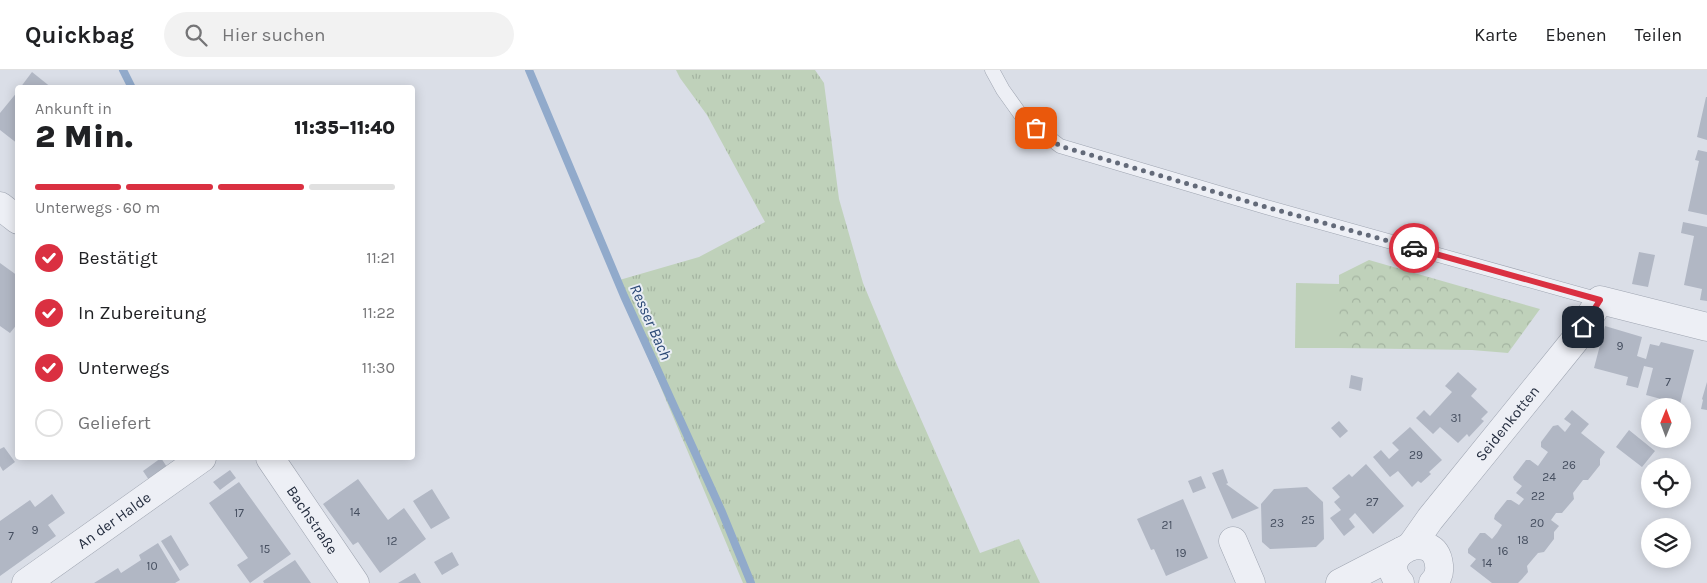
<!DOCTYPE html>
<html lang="de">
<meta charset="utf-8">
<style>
:root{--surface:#fff;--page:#f2f2f2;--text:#202124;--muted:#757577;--line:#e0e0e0;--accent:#da3041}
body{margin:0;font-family:Karla,sans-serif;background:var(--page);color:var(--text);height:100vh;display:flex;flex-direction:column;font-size:19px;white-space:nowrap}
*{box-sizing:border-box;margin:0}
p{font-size:16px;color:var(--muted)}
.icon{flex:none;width:28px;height:28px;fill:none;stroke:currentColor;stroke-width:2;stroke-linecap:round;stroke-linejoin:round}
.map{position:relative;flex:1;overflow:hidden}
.side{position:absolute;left:15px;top:15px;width:400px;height:375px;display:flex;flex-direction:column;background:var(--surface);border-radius:5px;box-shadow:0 2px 12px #0003}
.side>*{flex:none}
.needle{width:32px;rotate:1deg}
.controls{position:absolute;left:1641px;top:328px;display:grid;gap:10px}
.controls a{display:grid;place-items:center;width:50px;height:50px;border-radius:50%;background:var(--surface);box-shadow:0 2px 12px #0003;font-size:25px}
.pin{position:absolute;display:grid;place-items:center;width:42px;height:42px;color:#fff;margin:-21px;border-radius:10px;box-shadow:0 2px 8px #0006}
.courier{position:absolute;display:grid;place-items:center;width:50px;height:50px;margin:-25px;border:4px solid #da3041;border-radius:50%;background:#fff;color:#222;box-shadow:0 1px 6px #0007}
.summary em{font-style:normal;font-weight:800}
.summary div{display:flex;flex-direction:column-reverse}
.summary{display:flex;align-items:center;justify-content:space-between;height:85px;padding:0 20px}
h1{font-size:32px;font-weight:800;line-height:38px}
.bar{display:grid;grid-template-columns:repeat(4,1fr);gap:8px 5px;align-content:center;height:60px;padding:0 20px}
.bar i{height:6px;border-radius:4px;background:var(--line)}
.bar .selected{background:var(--accent)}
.bar p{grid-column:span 4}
ol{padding:0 20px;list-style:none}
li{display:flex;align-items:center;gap:15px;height:55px}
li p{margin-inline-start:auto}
li .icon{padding:5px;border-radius:50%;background:var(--accent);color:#fff;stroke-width:4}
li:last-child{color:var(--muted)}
li i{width:28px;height:28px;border:2px solid var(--line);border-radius:50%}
header{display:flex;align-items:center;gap:30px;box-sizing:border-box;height:70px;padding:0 25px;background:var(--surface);border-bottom:1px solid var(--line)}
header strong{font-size:24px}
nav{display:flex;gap:28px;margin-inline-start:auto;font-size:18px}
.search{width:350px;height:45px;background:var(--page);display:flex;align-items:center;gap:12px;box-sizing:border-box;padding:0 18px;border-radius:28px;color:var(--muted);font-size:19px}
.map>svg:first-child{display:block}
</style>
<header>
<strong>Quickbag</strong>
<div class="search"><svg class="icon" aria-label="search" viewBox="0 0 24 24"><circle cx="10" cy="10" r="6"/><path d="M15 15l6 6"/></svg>Hier suchen</div>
<nav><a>Karte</a><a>Ebenen</a><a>Teilen</a></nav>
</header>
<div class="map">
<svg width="1707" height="513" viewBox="0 0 1707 513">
<defs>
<pattern id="grass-tufts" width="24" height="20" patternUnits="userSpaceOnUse" patternTransform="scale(1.25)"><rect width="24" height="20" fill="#bfd1ba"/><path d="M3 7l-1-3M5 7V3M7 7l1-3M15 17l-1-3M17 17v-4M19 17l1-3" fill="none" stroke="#a4b4a1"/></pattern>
<pattern id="park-crowns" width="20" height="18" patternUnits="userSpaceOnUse" patternTransform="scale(1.25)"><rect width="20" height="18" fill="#bfd1ba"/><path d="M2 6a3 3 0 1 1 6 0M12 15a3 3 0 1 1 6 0" fill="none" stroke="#a4b4a1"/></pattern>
</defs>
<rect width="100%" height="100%" fill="#dadee7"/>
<path fill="url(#grass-tufts)" d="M 676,0 L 815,0 L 824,13 L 839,129 L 863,213 L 897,295 L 980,483 L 1019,469 L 1040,513 L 743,513 L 616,211 L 699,187 L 765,152 L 707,45 L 680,8 Z"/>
<path fill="url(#park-crowns)" d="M 1369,190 L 1540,239 L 1508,283 L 1472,280 L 1339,278 L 1339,205 Z"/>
<path fill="#bfd1ba" d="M 1296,213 L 1339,214 L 1339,278 L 1295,278 Z"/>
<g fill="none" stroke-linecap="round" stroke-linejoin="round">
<path stroke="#91aacb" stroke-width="8" d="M 123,0 L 132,18
M 529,0 L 624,226 L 722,442 L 751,513"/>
</g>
<path fill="#b1b7c4" d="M 32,2 L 52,18 L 20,18 Z
M 18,21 L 18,74 L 0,60 L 0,43 Z
M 1706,27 L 1707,27 L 1707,70 L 1697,67 Z
M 1698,80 L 1707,82 L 1707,145 L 1688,141 L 1699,91 L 1695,90 Z
M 1683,152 L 1707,157 L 1707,231 L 1700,230 L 1702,219 L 1684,215 L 1694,166 L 1681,163 Z
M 1639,182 L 1655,185 L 1648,217 L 1632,214 Z
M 0,193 L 18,206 L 18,253 L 10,263 L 0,256 Z
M 1605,256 L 1642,267 L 1637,286 L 1646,289 L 1650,274 L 1659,276 L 1661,272 L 1694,280 L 1680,334 L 1646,325 L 1653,298 L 1644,296 L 1638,318 L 1626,315 L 1628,307 L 1594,298 Z
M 1458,302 L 1477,319 L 1471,326 L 1488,342 L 1481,349 L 1484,351 L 1469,367 L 1467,364 L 1458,373 L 1440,357 L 1433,364 L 1416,348 L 1424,340 L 1430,346 L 1452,322 L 1445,316 Z
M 1351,305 L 1363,308 L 1361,321 L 1349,318 Z
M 1707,312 L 1707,340 L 1701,339 L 1703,330 L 1702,329 Z
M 1572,340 L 1589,354 L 1581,363 L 1605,382 L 1600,389 L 1600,395 L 1588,410 L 1583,410 L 1573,423 L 1574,429 L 1562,443 L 1556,443 L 1551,450 L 1559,456 L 1554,462 L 1554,469 L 1544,482 L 1538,483 L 1532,490 L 1527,496 L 1528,502 L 1522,509 L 1518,513 L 1492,513 L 1470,496 L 1476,489 L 1468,483 L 1468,479 L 1480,463 L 1485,463 L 1492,469 L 1497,463 L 1502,455 L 1494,449 L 1495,445 L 1507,430 L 1511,430 L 1519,435 L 1524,429 L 1516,423 L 1522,416 L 1514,410 L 1513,407 L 1526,390 L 1530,390 L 1538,396 L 1548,382 L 1541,377 L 1541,372 L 1553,356 L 1558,355 L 1565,362 L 1571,354 L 1564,349 Z
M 1339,351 L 1348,361 L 1340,368 L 1331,358 Z
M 1410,357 L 1442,390 L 1429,402 L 1431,404 L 1421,413 L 1418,411 L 1412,417 L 1398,401 L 1390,407 L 1373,387 L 1381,380 L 1389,389 L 1399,380 L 1392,373 Z
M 1629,360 L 1655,381 L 1642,397 L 1616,377 Z
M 4,377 L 15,392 L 3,401 L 0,396 L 0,379 Z
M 161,388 L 167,397 L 149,410 L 143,401 Z
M 1366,394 L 1404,436 L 1373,464 L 1355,443 L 1349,449 L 1355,457 L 1344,466 L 1330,448 L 1341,440 L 1334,432 L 1340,427 L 1332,418 L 1349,404 L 1352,407 Z
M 1223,399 L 1228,413 L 1226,414 L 1259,438 L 1232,449 L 1212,403 Z
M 230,400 L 236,408 L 220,420 L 213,412 Z
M 1201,406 L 1206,418 L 1193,423 L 1188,411 Z
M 358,409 L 388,450 L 404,438 L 426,469 L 380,503 L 358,472 L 353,475 L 323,434 Z
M 239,412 L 291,484 L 250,513 L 237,495 L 248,488 L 209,433 Z
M 1307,417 L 1323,432 L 1324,469 L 1316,477 L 1270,479 L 1262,472 L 1261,434 L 1274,419 Z
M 432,419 L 450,448 L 431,459 L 413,431 Z
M 52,424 L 65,443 L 48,455 L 56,466 L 0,506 L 0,451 L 30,430 L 35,437 Z
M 1183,429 L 1208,488 L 1166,506 L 1154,479 L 1151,480 L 1137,449 Z
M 171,465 L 189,495 L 180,501 L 161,471 Z
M 158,473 L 180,510 L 175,513 L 94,513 L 118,498 L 121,503 L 141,490 L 139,485 Z
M 452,482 L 459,495 L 442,505 L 434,492 Z
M 295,490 L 311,513 L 264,513 L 263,511 Z
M 415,503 L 421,513 L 398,513 Z"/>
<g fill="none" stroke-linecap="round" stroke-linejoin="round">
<defs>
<path id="lane" d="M 992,0 L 1003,20 L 1023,48 L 1060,76 L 1266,137 L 1600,230"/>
<g id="street">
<path d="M 0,136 L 18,150"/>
<path id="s1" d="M 270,388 L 355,513"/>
<path d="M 1233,471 L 1251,513"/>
<path id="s2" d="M 1411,476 L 1430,449 L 1575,270 L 1600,230 L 1707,257"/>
<path id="s3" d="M 26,513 L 202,388"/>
<path d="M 1340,513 L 1402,481"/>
<path d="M 1400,513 C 1373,482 1435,456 1439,495 C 1440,502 1438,508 1433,513"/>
</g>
</defs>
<use href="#lane" stroke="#9fa5b1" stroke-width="15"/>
<use href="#street" stroke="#9fa5b1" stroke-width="29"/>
<use href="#lane" stroke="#edeff5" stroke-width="14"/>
<use href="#street" stroke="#edeff5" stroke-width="28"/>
</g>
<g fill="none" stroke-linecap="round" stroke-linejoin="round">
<path stroke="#636a79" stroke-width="5" stroke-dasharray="0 9" d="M 1036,58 L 1060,76 L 1266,137 L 1414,178"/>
<path stroke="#da3041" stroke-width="6" d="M 1414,178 L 1600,230 L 1583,257"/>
</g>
<g text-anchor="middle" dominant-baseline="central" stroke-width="4" stroke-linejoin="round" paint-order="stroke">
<g font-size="12" fill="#464f60">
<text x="1620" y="276">9</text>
<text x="1668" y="312">7</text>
<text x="1456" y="348">31</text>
<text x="1416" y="385">29</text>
<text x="1569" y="395">26</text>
<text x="1549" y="407">24</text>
<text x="1538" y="426">22</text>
<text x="1372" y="432">27</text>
<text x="355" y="442">14</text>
<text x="239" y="443">17</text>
<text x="1308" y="450">25</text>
<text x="1277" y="453">23</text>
<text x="1537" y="453">20</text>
<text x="1167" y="455">21</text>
<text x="35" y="460">9</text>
<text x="11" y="466">7</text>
<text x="1523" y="470">18</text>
<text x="392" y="471">12</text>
<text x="265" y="479">15</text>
<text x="1503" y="481">16</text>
<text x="1181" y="483">19</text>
<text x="1487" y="493">14</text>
<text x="152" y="496">10</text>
</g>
<g font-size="15" fill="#232c3e" stroke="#e9edf4">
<text stroke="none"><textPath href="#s2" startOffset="156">Seidenkotten</textPath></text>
<text stroke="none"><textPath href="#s3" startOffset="108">An der Halde</textPath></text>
<text stroke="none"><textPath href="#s1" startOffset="75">Bachstraße</textPath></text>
</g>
<g font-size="16" font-style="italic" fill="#2a4875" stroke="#e9edf4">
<text transform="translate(651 252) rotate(66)">Resser Bach</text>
</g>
</g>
</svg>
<div class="controls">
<a><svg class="needle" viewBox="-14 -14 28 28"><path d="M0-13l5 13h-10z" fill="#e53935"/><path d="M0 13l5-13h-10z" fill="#757577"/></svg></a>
<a><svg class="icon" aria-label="locate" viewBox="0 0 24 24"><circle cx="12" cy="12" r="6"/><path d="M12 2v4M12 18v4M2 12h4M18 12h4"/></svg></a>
<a><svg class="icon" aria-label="layers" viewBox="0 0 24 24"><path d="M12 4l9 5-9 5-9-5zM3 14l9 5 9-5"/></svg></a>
</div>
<div class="pin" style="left:1036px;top:58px;background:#ea580c"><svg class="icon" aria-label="bag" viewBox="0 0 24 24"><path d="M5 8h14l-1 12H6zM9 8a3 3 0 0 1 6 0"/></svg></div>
<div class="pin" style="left:1583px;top:257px;background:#1f2937"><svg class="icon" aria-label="home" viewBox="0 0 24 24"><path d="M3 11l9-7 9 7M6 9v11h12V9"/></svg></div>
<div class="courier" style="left:1414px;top:178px"><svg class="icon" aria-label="car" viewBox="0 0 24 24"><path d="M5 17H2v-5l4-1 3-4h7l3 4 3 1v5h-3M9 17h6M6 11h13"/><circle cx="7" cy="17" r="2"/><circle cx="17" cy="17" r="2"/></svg></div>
<section class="side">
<div class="summary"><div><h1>2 Min.</h1><p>Ankunft in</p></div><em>11:35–11:40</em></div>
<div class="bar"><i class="selected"></i><i class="selected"></i><i class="selected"></i><i></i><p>Unterwegs · 60 m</p></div>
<ol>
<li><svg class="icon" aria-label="check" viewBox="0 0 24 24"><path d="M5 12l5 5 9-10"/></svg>Bestätigt<p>11:21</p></li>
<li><svg class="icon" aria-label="check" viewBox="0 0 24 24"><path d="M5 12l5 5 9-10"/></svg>In Zubereitung<p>11:22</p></li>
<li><svg class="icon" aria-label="check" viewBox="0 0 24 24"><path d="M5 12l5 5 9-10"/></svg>Unterwegs<p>11:30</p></li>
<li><i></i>Geliefert</li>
</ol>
</section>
</div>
